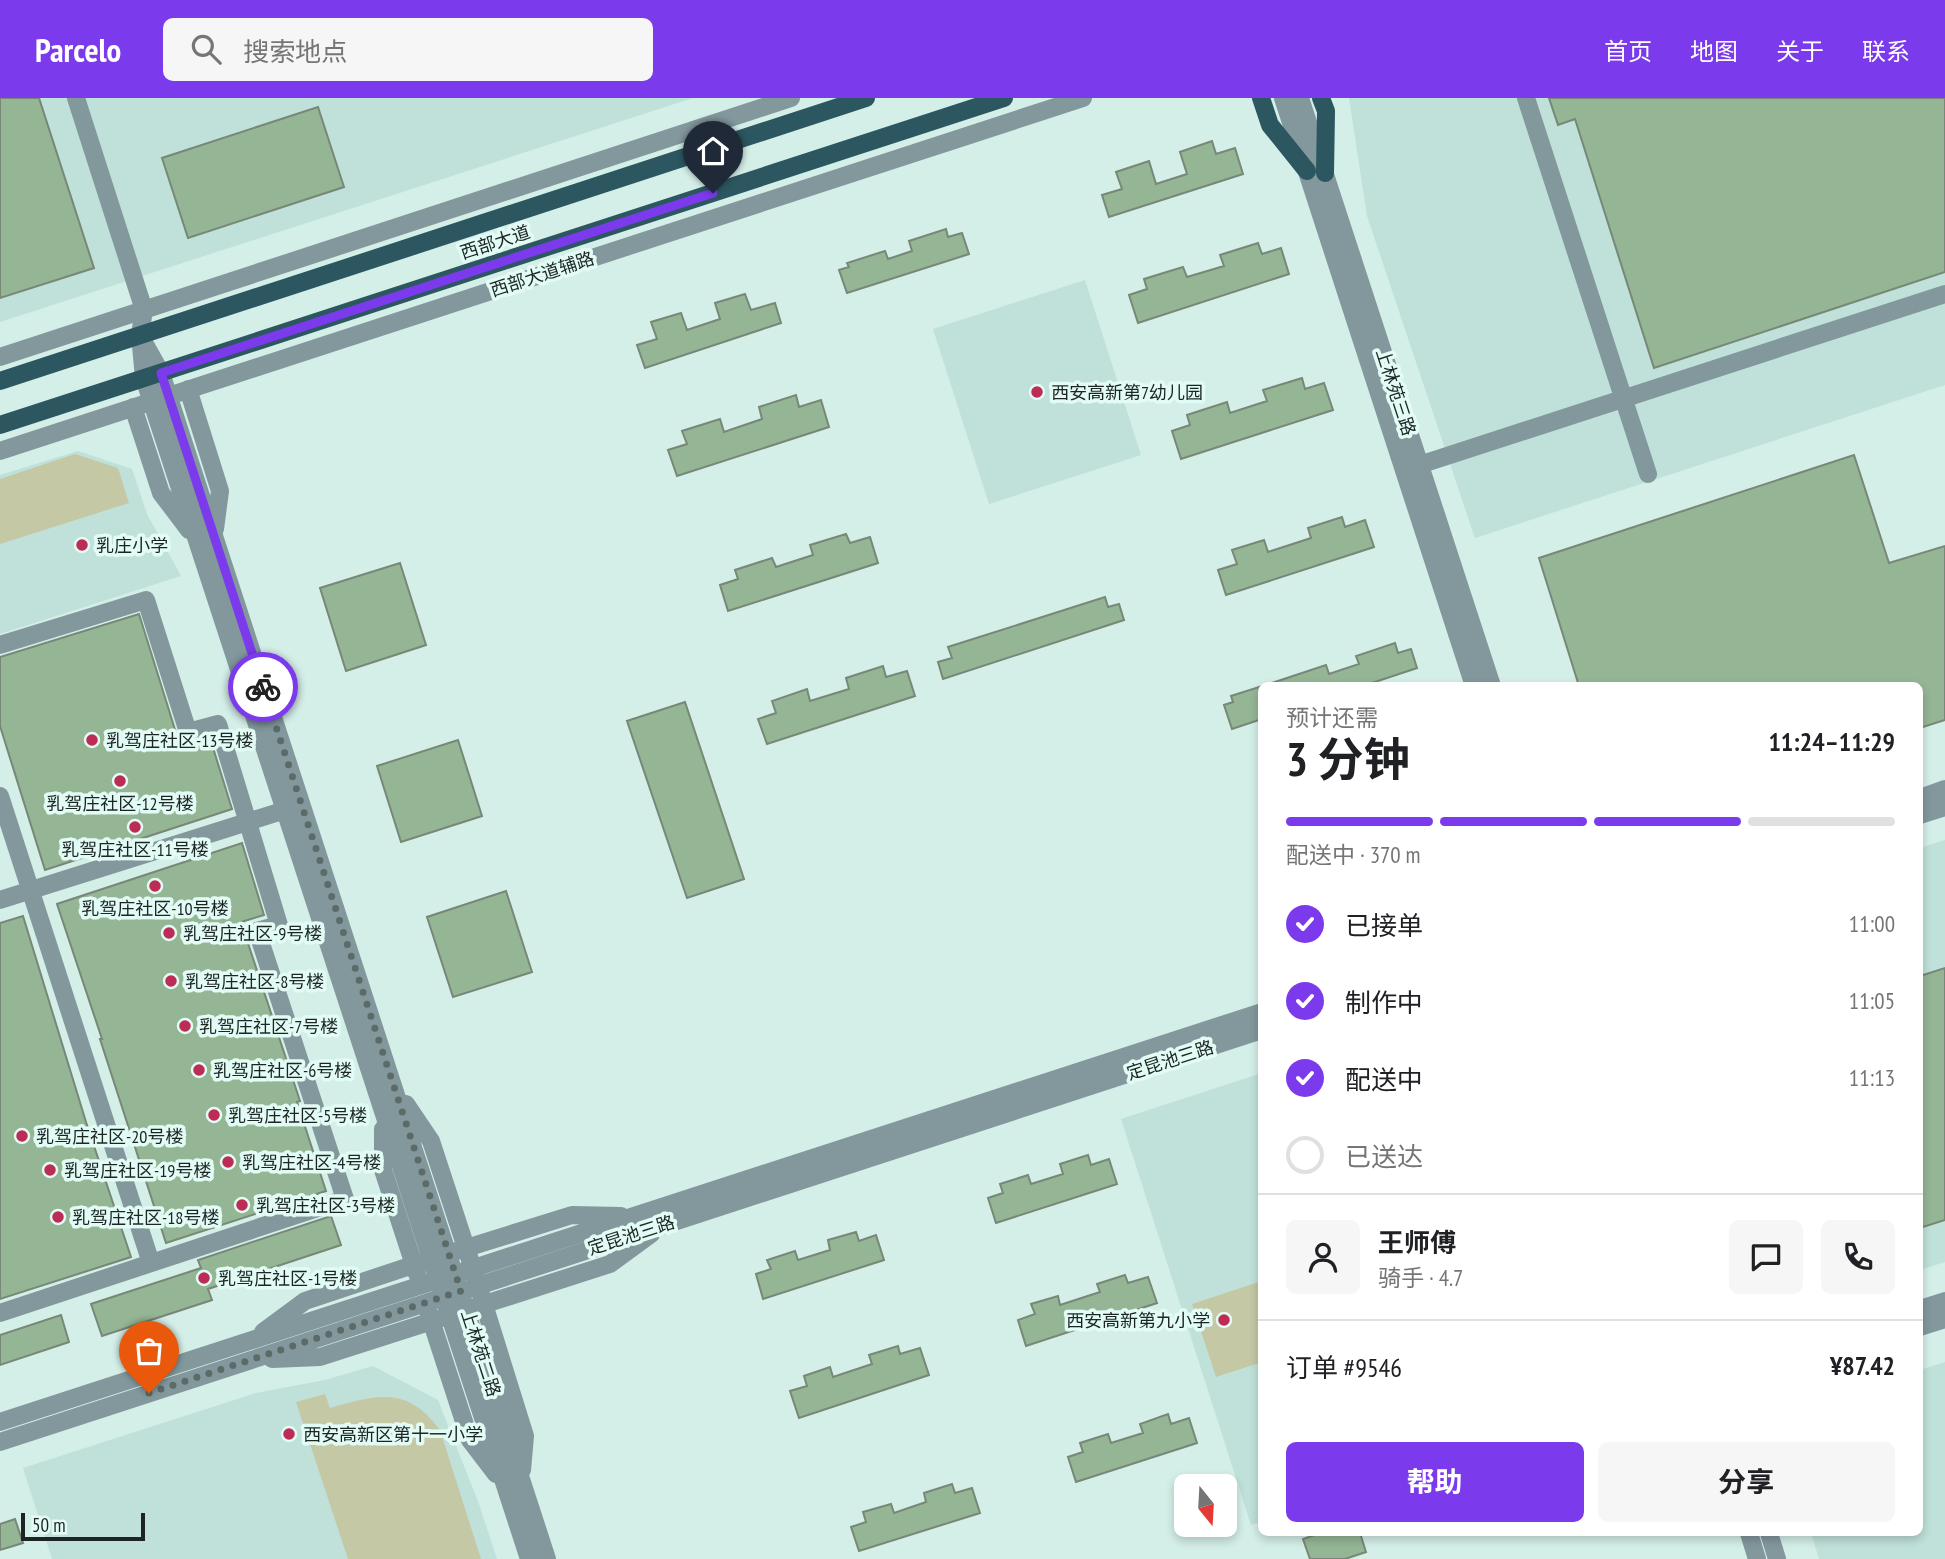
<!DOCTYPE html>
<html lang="zh">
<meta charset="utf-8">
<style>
:root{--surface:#fff;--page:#f6f6f6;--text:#202124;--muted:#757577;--line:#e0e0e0;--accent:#7c3aed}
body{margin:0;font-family:"PT Sans Narrow","Noto Sans SC",sans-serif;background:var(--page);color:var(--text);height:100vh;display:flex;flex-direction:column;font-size:26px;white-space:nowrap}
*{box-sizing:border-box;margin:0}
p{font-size:23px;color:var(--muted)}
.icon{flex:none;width:38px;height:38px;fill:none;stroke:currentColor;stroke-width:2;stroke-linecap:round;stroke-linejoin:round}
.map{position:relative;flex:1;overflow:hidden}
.details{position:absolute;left:1258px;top:584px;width:665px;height:854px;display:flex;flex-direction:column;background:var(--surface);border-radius:10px;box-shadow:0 4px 10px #0003}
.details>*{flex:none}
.needle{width:46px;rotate:162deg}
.tools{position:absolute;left:1174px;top:1376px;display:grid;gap:14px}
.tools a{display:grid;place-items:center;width:63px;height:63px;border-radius:10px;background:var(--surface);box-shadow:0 4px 10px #0003;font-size:35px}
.scale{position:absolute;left:21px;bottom:18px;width:124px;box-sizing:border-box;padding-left:7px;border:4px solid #1c2523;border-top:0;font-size:19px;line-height:24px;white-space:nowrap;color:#1c2523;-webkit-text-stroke:5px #e2fbf5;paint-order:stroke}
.pin{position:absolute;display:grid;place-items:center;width:60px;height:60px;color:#fff;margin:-72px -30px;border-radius:50% 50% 50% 0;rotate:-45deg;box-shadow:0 0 7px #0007}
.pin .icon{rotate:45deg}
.courier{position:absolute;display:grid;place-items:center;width:70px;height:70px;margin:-35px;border:5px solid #7c3aed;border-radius:50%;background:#fff;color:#222;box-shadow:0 2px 9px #0007}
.head em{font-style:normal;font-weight:700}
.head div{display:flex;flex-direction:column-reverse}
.head{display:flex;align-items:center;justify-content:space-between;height:119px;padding:0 28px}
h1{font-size:46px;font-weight:700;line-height:52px}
.bar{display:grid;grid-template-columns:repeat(4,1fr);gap:10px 7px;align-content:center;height:84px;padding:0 28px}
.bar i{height:9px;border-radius:5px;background:var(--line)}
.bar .on{background:var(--accent)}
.bar p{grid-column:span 4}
.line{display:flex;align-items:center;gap:18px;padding:0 28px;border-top:2px solid var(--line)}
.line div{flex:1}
.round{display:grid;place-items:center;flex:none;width:74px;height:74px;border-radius:10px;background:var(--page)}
ol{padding:0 28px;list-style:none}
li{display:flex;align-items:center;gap:21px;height:77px}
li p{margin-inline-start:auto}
li .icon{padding:7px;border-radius:50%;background:var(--accent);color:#fff;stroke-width:4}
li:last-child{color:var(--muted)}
li i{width:38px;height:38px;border:4px solid var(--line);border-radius:50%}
.primary-button{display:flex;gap:14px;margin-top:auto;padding:14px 28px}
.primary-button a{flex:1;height:80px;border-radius:10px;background:var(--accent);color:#fff;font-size:28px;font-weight:700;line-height:80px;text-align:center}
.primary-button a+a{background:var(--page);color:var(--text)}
header{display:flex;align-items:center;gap:42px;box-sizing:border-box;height:98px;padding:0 35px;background:var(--accent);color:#fff}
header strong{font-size:33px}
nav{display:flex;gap:38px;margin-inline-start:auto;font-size:24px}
.search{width:490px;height:63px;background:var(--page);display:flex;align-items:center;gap:18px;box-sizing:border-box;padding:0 24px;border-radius:10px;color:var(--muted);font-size:26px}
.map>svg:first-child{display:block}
</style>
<header>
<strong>Parcelo</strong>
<div class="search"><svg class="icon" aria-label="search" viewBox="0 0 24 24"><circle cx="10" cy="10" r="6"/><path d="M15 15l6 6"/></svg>搜索地点</div>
<nav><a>首页</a><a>地图</a><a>关于</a><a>联系</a></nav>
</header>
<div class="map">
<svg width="1945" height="1461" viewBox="0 0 1945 1461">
<rect width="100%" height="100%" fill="#d4eee8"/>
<path fill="#bfe1d9" d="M 0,0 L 693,0 L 0,224 Z
M 1349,0 L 1945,0 L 1945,287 L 1475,440 L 1367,118 Z
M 1085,182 L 1141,357 L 989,406 L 933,231 Z
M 78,353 L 132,371 L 147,416 L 181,478 L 0,536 L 0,377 Z
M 1945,742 L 1945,1164 L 1920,1172 L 1920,750 Z
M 1262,975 L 1262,1424 L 1251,1427 L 1121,1021 Z
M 1945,1264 L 1945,1461 L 1819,1461 L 1811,1435 L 1920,1435 L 1920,1272 Z
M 373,1268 L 438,1302 L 479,1406 L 497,1461 L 52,1461 L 23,1370 L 256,1295 L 325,1282 Z"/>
<path fill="#c5c8a5" d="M 75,356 L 118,370 L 129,405 L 0,446 L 0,381 Z
M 1262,1183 L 1262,1264 L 1216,1279 L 1192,1206 Z
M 325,1296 L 330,1310 C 377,1297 407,1287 440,1332 L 481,1461 L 348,1461 L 296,1304 Z"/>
<path fill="#94b695" stroke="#788778" stroke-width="2" d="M 0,0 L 39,0 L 94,170 L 0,200 Z
M 1549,0 L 1945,0 L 1945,174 L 1654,270 L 1575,21 L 1558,27 Z
M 318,9 L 344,89 L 188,140 L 162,60 Z
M 1212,43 L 1216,56 L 1235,50 L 1243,76 L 1109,119 L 1102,97 L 1122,91 L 1116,74 L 1149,63 L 1156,86 L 1187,76 L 1180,54 Z
M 946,131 L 948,139 L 962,135 L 969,156 L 847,195 L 839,172 L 849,169 L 847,165 L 885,153 L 888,161 L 912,153 L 909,143 Z
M 1258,145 L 1262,156 L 1281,150 L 1289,176 L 1138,225 L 1129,197 L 1147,191 L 1144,181 L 1183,169 L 1187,179 L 1224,168 L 1220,157 Z
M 745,196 L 751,212 L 775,205 L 781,225 L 645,270 L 637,247 L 657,241 L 651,224 L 681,215 L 687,232 L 720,221 L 715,205 Z
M 1302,280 L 1305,291 L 1324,285 L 1333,312 L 1181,361 L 1172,333 L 1190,327 L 1187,317 L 1227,304 L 1230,315 L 1267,303 L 1263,292 Z
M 796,297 L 799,309 L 821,302 L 829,329 L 677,378 L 668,352 L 687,346 L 682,333 L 720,321 L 724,334 L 762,321 L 759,309 Z
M 1854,357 L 1889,465 L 1945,448 L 1945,622 L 1920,630 L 1920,588 L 1579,588 L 1539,460 Z
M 1342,419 L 1345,429 L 1365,422 L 1374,449 L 1226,497 L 1218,472 L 1237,466 L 1232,452 L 1264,442 L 1268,454 L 1311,440 L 1308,430 Z
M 846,436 L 850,445 L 870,439 L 878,465 L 728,513 L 720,487 L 738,481 L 735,472 L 772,460 L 776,469 L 813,457 L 810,447 Z
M 400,465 L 426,547 L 346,573 L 320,490 Z
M 1105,499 L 1108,509 L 1119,506 L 1124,522 L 943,581 L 938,564 L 952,560 L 948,549 Z
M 139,516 L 177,638 L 184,648 L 210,640 L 232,711 L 45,772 L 0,628 L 0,559 Z
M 1395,545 L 1398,555 L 1411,551 L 1417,570 L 1363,588 L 1269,588 L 1269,586 L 1326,567 L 1329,576 L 1359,566 L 1356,558 Z
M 883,568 L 886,579 L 907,573 L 915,598 L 767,646 L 758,621 L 776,615 L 772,603 L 807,591 L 810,603 L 849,591 L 846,580 Z
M 1262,588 L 1262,621 L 1232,631 L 1224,607 L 1233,604 L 1231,598 Z
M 685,604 L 744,781 L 687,800 L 627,623 Z
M 458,642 L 482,718 L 401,744 L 377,668 Z
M 242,745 L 264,817 L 241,824 L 300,1003 L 297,1004 L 326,1093 L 166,1145 L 100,941 L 102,941 L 57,806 Z
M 506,793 L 532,874 L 453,899 L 427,819 Z
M 23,818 L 86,1024 L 131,1159 L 0,1201 L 0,825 Z
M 1945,870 L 1945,1122 L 1920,1130 L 1920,878 Z
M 1088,1057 L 1091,1067 L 1109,1061 L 1117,1086 L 996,1125 L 988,1100 L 1003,1095 L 1000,1086 L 1028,1077 L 1031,1086 L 1063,1076 L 1060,1066 Z
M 331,1118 L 341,1147 L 208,1191 L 212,1202 L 102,1238 L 91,1206 L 201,1170 L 198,1162 Z
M 856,1134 L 859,1143 L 876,1137 L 884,1162 L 763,1201 L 756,1176 L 771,1171 L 767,1162 L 795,1153 L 798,1162 L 830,1152 L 828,1142 Z
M 1125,1177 L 1128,1185 L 1148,1179 L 1157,1205 L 1026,1248 L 1018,1222 L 1035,1216 L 1031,1206 L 1058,1198 L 1060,1207 L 1100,1194 L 1097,1186 Z
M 61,1217 L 69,1244 L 0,1267 L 0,1237 Z
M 898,1248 L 900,1256 L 920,1250 L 929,1277 L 799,1320 L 790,1293 L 807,1288 L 804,1278 L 830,1269 L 833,1279 L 872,1266 L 869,1257 Z
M 1168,1316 L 1171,1326 L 1189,1320 L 1197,1345 L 1076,1384 L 1068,1359 L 1083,1354 L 1080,1345 L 1108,1336 L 1111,1345 L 1143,1335 L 1140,1326 Z
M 952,1386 L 955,1395 L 972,1390 L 980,1415 L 859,1453 L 851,1429 L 866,1424 L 863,1414 L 891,1406 L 894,1415 L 926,1404 L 924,1395 Z
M 15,1421 L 23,1445 L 0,1452 L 0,1426 Z
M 1320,1435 L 1360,1435 L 1366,1454 L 1345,1461 L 1310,1461 L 1303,1441 Z"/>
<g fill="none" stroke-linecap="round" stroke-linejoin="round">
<path stroke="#82989d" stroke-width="18" d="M 76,0 L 144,212 L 140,237 L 144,280 L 529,1461
M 1283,0 L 1474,588
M 1300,0 L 1492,588
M 1526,0 L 1648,376
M 143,243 L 161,275 L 547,1461
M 0,259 L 791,0
M 188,291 L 220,393 L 215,431
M 133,309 L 161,395 L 189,432
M 0,353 L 1083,0
M 1410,370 L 1945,196
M 0,547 L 146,502 L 188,634 L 218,626 L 279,827 L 257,833 L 345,1101 L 0,1215
M 0,698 L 151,1165
M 1920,700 L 1945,691
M 1920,717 L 1945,709
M 0,802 L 295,709
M 406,1006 L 431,1043 L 473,1171 L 525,1338 L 522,1372
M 383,1031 L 383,1072 L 417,1176
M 1920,1211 L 1945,1203
M 428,1213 L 470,1342 L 496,1376
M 1920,1229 L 1945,1221
M 263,1234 L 305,1203 L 431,1161 L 572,1117 L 621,1118
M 272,1261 L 320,1259 L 610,1166 L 651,1136
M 0,1324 L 1262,914
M 0,1344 L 1262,932
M 1749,1435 L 1757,1461
M 1769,1435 L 1777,1461"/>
<path stroke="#2c5760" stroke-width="18" d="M 1261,0 L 1270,27 L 1307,73
M 1321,0 L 1326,13 L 1325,75
M 0,283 L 866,0
M 0,327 L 1004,0"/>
</g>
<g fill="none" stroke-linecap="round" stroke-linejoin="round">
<path stroke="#5c6b68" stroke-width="7" stroke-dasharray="0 12.6" d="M 149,1295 L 461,1193 L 263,589"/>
<path stroke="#7c3aed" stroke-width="9" d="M 263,589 L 161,275 L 713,95"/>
</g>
<g fill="#bc2c54" stroke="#e2fbf5" stroke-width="2.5">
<circle cx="1037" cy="294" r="7"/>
<circle cx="82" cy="447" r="7"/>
<circle cx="92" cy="642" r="7"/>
<circle cx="120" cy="683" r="7"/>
<circle cx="135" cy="729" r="7"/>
<circle cx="155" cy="788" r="7"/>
<circle cx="169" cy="835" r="7"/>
<circle cx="171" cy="883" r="7"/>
<circle cx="185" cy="928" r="7"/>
<circle cx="199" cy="972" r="7"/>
<circle cx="214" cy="1017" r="7"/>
<circle cx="22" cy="1038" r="7"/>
<circle cx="228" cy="1064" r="7"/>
<circle cx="50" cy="1072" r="7"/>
<circle cx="242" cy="1107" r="7"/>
<circle cx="58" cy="1119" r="7"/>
<circle cx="204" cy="1180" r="7"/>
<circle cx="1224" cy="1222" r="7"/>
<circle cx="289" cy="1336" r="7"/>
</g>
<g text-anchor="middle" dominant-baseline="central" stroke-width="7" stroke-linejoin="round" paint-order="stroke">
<g font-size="18" fill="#1c2523" stroke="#e2fbf5">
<text transform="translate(495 144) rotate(-18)">西部大道</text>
<text transform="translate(542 176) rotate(-18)">西部大道辅路</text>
<text transform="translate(1396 294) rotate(72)">上林苑三路</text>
<text transform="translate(1170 962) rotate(-18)">定昆池三路</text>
<text transform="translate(631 1137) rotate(-18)">定昆池三路</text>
<text transform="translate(481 1255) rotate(72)">上林苑二路</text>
</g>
<g font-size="18" fill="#1c2523" stroke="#e2fbf5" text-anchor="start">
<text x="1051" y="294">西安高新第7幼儿园</text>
<text x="96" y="447">乳庄小学</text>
<text x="106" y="642">乳驾庄社区-13号楼</text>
<text x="120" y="705" text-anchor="middle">乳驾庄社区-12号楼</text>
<text x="135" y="751" text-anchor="middle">乳驾庄社区-11号楼</text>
<text x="155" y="810" text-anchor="middle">乳驾庄社区-10号楼</text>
<text x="183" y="835">乳驾庄社区-9号楼</text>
<text x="185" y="883">乳驾庄社区-8号楼</text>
<text x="199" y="928">乳驾庄社区-7号楼</text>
<text x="213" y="972">乳驾庄社区-6号楼</text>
<text x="228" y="1017">乳驾庄社区-5号楼</text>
<text x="36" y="1038">乳驾庄社区-20号楼</text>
<text x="242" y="1064">乳驾庄社区-4号楼</text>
<text x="64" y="1072">乳驾庄社区-19号楼</text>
<text x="256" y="1107">乳驾庄社区-3号楼</text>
<text x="72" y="1119">乳驾庄社区-18号楼</text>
<text x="218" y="1180">乳驾庄社区-1号楼</text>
<text x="1210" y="1222" text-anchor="end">西安高新第九小学</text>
<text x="303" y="1336">西安高新区第十一小学</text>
</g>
</g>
</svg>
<div class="tools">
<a><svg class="needle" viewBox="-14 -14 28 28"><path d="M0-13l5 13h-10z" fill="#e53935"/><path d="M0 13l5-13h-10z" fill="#757577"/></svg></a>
</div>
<div class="scale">50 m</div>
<div class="pin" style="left:149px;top:1295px;background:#ea580c"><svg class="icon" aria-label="bag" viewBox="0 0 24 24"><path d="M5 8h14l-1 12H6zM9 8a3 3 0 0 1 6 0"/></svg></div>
<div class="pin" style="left:713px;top:95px;background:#1f2937"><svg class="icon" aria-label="home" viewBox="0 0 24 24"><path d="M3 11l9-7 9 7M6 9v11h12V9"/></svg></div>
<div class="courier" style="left:263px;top:589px"><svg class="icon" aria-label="bike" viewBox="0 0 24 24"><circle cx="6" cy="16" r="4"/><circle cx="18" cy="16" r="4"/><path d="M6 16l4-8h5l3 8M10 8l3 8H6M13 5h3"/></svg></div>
<section class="details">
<div class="head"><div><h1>3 分钟</h1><p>预计还需</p></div><em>11:24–11:29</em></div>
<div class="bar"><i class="on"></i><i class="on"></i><i class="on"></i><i></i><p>配送中 · 370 m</p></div>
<ol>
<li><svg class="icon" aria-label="check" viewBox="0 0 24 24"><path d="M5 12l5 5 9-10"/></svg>已接单<p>11:00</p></li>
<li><svg class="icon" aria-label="check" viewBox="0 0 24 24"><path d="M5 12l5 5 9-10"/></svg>制作中<p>11:05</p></li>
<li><svg class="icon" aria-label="check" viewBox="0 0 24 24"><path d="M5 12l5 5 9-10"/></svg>配送中<p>11:13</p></li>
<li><i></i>已送达</li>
</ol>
<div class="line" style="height:126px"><a class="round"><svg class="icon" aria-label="person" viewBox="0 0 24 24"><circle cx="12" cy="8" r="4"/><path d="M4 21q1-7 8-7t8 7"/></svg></a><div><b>王师傅</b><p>骑手 · 4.7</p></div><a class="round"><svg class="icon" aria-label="chat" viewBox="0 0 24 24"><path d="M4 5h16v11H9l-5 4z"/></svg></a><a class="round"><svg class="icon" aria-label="phone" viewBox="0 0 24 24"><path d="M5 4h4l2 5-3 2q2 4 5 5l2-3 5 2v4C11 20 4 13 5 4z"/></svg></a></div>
<div class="line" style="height:91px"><div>订单 #9546</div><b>¥87.42</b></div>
<div class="primary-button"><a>帮助</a><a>分享</a></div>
</section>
</div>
